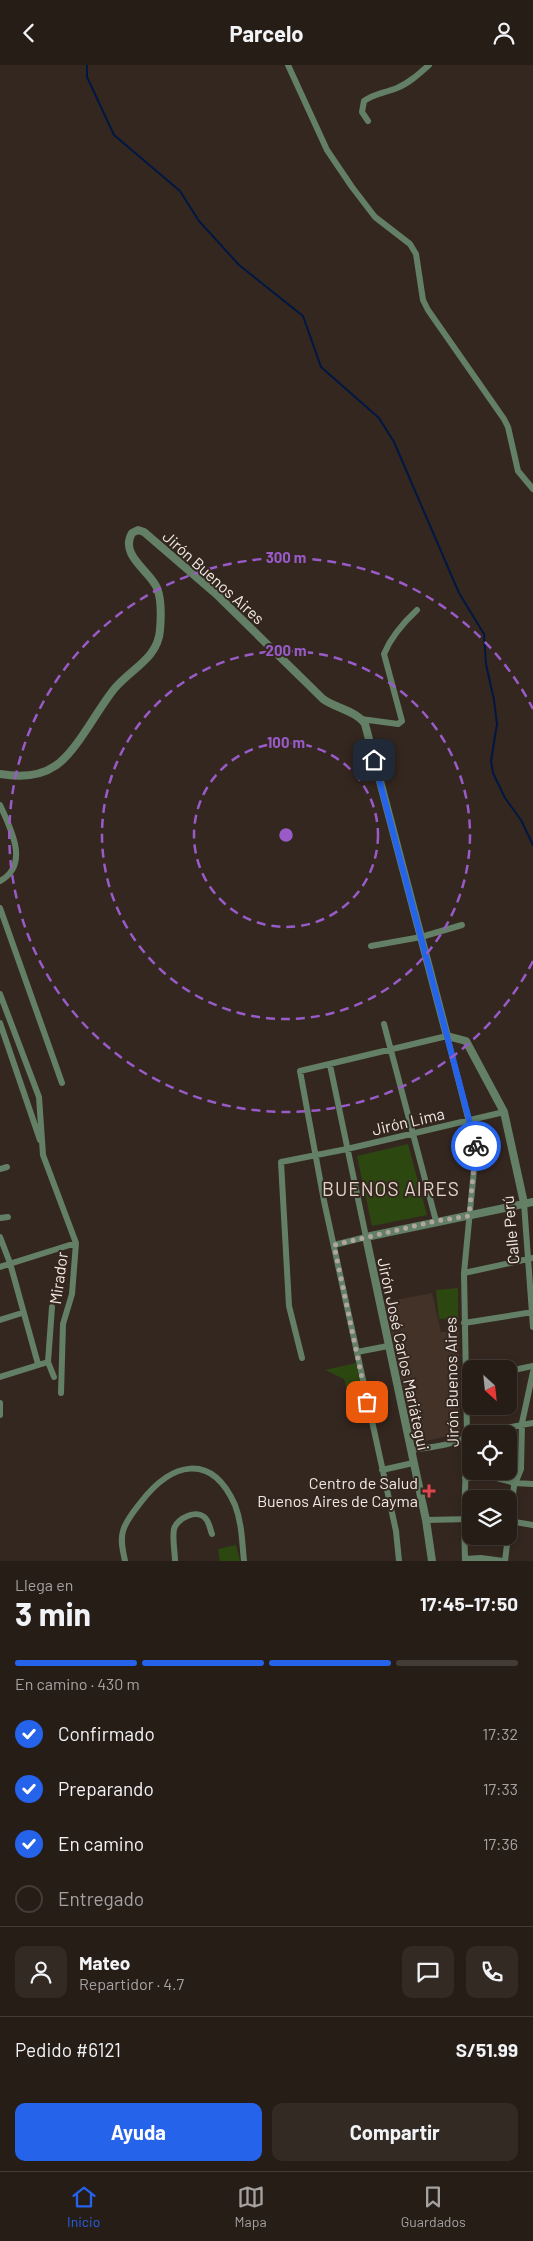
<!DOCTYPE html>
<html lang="es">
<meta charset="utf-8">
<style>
:root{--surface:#271d17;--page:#332a24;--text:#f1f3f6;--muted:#a4a2a1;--line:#433b36;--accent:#2563eb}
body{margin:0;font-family:Barlow,sans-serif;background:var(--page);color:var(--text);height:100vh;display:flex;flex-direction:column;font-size:19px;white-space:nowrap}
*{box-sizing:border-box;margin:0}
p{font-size:16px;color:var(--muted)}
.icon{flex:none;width:28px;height:28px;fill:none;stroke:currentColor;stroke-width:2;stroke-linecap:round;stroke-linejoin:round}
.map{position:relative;height:1496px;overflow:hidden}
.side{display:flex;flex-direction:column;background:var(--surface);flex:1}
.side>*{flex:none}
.needle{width:32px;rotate:153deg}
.fabs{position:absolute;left:462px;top:1295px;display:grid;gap:10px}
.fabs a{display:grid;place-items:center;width:55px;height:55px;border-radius:10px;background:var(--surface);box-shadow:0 2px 8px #0003,0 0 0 1px var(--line);font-size:25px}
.pin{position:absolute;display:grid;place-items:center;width:42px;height:42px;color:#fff;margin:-21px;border-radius:10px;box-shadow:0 2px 8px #0006}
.courier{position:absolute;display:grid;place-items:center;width:50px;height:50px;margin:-25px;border:4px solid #2563eb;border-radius:50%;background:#fff;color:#222;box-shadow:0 1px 6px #0007}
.overview em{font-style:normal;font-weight:700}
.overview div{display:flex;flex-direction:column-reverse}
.overview{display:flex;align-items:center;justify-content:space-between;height:85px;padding:0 15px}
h1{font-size:32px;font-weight:700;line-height:38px}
.bar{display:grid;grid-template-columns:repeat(4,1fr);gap:8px 5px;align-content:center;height:60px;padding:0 15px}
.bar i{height:6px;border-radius:4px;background:var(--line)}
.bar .active{background:var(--accent)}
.bar p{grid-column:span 4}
.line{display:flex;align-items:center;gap:12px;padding:0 15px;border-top:1px solid var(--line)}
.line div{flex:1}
.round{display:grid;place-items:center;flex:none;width:52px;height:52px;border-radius:10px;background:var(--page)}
ol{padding:0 15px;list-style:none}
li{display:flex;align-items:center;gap:15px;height:55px}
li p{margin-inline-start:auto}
li .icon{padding:5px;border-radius:50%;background:var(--accent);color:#fff;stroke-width:4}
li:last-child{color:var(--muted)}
li i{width:28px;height:28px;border:2px solid var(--line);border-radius:50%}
.button{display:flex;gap:10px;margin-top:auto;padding:10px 15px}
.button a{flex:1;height:58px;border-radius:10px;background:var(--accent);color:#fff;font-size:20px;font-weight:700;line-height:58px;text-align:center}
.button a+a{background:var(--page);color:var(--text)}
header{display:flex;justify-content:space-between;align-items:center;height:65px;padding:0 15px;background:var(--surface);font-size:22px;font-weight:700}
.menu{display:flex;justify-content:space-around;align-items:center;height:70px;border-top:1px solid var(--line);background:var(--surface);font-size:14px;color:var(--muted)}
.menu a{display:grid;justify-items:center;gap:2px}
.menu .active{color:var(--accent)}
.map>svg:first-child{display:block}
</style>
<header><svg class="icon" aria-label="back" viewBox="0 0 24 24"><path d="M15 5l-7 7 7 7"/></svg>Parcelo<svg class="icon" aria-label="person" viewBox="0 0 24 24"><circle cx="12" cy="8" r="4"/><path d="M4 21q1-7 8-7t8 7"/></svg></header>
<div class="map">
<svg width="533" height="1496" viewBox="0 0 533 1496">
<rect width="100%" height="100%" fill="#34271f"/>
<path fill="#423227" d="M 432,1228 L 441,1267 L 459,1267 L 460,1368 L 414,1379 L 385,1237 Z"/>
<path fill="#2c4810" d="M 408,1079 L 427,1150 L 372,1161 L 357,1091 Z
M 458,1223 L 458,1253 L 439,1254 L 436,1225 Z
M 356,1298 L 364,1334 L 350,1336 L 344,1314 L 325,1305 Z
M 236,1480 L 240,1496 L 220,1496 L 218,1484 Z"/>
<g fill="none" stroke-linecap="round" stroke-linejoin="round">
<path stroke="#001744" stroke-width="2" d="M 87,0 L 87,12 L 114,70 L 180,126 L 199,156 L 239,200 L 303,251 L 321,302 L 379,353 L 394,377 L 459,528 L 484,569 L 486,599 L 494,635 L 497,659 L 491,696 L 493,708 L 505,733 L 521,755 L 533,780"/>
<path stroke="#638066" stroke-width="6" d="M 288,0 L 327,85 L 352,122 L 375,152 L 410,179 L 416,189 L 423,235 L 428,245 L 504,354 L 508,362 L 518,406 L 533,424
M 368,56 L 362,47 L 364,36 C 375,28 385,28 397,23 C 409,18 419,9 429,0
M 361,654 L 398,659 L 402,656 L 384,589 C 391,572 404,557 417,545
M 0,740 C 11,764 30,800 0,816
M 0,843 L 62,1018
M 371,881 L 421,872 L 462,860
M 0,929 L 39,1032 L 43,1090 L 76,1178 L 72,1229 L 63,1259 L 61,1328
M 0,958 L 40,1075
M 384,959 L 436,1156
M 330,1000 L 366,1172 L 334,1180
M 0,1104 L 7,1102
M 524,1138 L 533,1262
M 0,1153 L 8,1152
M 0,1172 L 10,1198 L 38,1299
M 0,1202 L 76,1178
M 464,1208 L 533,1193
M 52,1242 L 48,1297 L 54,1312
M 0,1255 L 22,1248
M 464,1258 L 533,1247
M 357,1287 L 388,1281
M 302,1293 L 289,1241 L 281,1097 L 347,1084 L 504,1047
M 509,1306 L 533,1301
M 0,1312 L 48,1297
M 0,1338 L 0,1350
M 472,1369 L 533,1358
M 411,1385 C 428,1382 454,1381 468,1370
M 382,1405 L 413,1398
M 465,1413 L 497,1413 L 515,1418 L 533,1419
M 426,1455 L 471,1454
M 509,1456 L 533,1460
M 509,1467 L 514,1421 L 521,1404 L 522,1358 L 533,1307
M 465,1494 L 481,1493 L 503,1496
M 125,1496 C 123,1486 120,1476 123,1466 C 126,1455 134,1446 141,1437 C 171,1398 211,1386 235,1440 C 242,1458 242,1477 244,1496
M 175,1496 C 175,1486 172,1474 174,1464 C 177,1453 198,1443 206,1454 C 209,1457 210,1464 212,1469
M 399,1496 L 396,1466 L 324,1136 L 300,1006 L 447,971 L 476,1084 L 464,1208 L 467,1370 L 464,1453 L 465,1496
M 505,1496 L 508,1471"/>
<path stroke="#638066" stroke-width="8" d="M 0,709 C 18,712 39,712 55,701 C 76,688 98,643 115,623 C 132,603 158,593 160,565 C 161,553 162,535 157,523 C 150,506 119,490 132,468 L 138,465 L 144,467 L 216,529 L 323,634 C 335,643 357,646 365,659 L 447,971 L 466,976 L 504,1047 L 524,1138
M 432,1496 L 426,1455 L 366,1172 L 533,1137"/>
</g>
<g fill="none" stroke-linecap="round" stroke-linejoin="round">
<path stroke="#b0a59f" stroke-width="5" stroke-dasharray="0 9" d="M 367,1337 L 334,1180 L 436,1156 L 469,1151 L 476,1081"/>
<path stroke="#2563eb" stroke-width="6" d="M 374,695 L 476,1081"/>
</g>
<g fill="none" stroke="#995bc8" stroke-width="2.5" stroke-dasharray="9 6">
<circle cx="286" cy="770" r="92"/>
<circle cx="286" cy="770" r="184"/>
<path d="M533 896A277 277 0 1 1 533 644"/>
</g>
<path fill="#e0444e" stroke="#34271f" stroke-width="2" d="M426.5 1418.5h5v5h5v5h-5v5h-5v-5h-5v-5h5z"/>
<g text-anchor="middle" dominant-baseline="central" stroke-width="4" stroke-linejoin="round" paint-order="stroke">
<g font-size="16" fill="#f2e9e4" stroke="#34271f">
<text transform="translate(214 512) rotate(42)">Jirón Buenos Aires</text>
<text transform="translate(408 1056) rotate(-13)">Jirón Lima</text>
<text transform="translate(510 1165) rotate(-95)">Calle Perú</text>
<text transform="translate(58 1213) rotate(-82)">Mirador</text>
<text transform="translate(404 1289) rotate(78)">Jirón José Carlos Mariátegui</text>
<text transform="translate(451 1317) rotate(-91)">Jirón Buenos Aires</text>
</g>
<g font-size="16" fill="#f2e9e4" stroke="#34271f" text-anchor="end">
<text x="418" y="1417">Centro de Salud<tspan x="418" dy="18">Buenos Aires de Cayma</tspan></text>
</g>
<g font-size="19" letter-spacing="1" fill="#e5d5ca" stroke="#34271f">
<text x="391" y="1123">BUENOS AIRES</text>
</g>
</g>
<circle cx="286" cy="770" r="8" fill="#995bc8" stroke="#34271f" stroke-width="2.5"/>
<g font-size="15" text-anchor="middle" font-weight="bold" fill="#995bc8" stroke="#34271f" stroke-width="4" stroke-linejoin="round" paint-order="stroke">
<text x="286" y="498">300 m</text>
<text x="286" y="591">200 m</text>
<text x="286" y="683">100 m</text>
</g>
</svg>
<div class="fabs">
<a><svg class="needle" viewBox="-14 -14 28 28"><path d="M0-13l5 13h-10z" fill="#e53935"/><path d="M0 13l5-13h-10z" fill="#a4a2a1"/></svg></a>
<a><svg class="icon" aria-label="locate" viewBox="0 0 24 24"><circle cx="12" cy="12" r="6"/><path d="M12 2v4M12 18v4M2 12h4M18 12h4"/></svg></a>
<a><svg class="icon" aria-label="layers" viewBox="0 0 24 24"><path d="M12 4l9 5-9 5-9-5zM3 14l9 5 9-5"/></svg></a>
</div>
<div class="pin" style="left:367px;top:1337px;background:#ea580c"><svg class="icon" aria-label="bag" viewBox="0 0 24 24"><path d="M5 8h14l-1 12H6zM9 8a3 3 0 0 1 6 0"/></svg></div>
<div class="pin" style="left:374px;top:695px;background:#1f2937"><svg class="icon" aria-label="home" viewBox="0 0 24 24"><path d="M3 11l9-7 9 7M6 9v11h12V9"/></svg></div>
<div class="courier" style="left:476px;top:1081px"><svg class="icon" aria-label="bike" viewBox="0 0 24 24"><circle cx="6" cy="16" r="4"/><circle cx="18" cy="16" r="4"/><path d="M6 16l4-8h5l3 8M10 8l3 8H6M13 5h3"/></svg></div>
</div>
<section class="side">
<div class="overview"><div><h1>3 min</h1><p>Llega en</p></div><em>17:45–17:50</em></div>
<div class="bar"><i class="active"></i><i class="active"></i><i class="active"></i><i></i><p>En camino · 430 m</p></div>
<ol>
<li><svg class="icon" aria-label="check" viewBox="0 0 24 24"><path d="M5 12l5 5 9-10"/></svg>Confirmado<p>17:32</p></li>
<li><svg class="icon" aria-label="check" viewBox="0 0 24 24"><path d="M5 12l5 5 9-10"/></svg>Preparando<p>17:33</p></li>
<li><svg class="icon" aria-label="check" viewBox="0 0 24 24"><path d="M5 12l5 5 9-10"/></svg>En camino<p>17:36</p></li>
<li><i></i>Entregado</li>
</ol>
<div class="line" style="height:90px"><a class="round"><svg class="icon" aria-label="person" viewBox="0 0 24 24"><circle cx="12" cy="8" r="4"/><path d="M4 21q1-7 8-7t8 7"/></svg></a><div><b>Mateo</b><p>Repartidor · 4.7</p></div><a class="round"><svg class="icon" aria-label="chat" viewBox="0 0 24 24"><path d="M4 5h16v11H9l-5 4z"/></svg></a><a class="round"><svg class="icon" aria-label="phone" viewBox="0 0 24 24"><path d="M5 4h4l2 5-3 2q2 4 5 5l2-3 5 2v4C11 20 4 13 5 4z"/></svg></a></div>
<div class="line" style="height:65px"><div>Pedido #6121</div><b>S/51.99</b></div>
<div class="button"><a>Ayuda</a><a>Compartir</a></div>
</section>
<nav class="menu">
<a class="active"><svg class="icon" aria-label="home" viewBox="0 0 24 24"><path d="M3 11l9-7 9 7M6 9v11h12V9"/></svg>Inicio</a>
<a><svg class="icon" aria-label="map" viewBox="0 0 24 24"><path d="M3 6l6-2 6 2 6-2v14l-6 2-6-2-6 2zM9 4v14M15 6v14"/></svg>Mapa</a>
<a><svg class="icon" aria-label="saved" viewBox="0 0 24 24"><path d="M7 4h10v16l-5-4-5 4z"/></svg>Guardados</a>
</nav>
